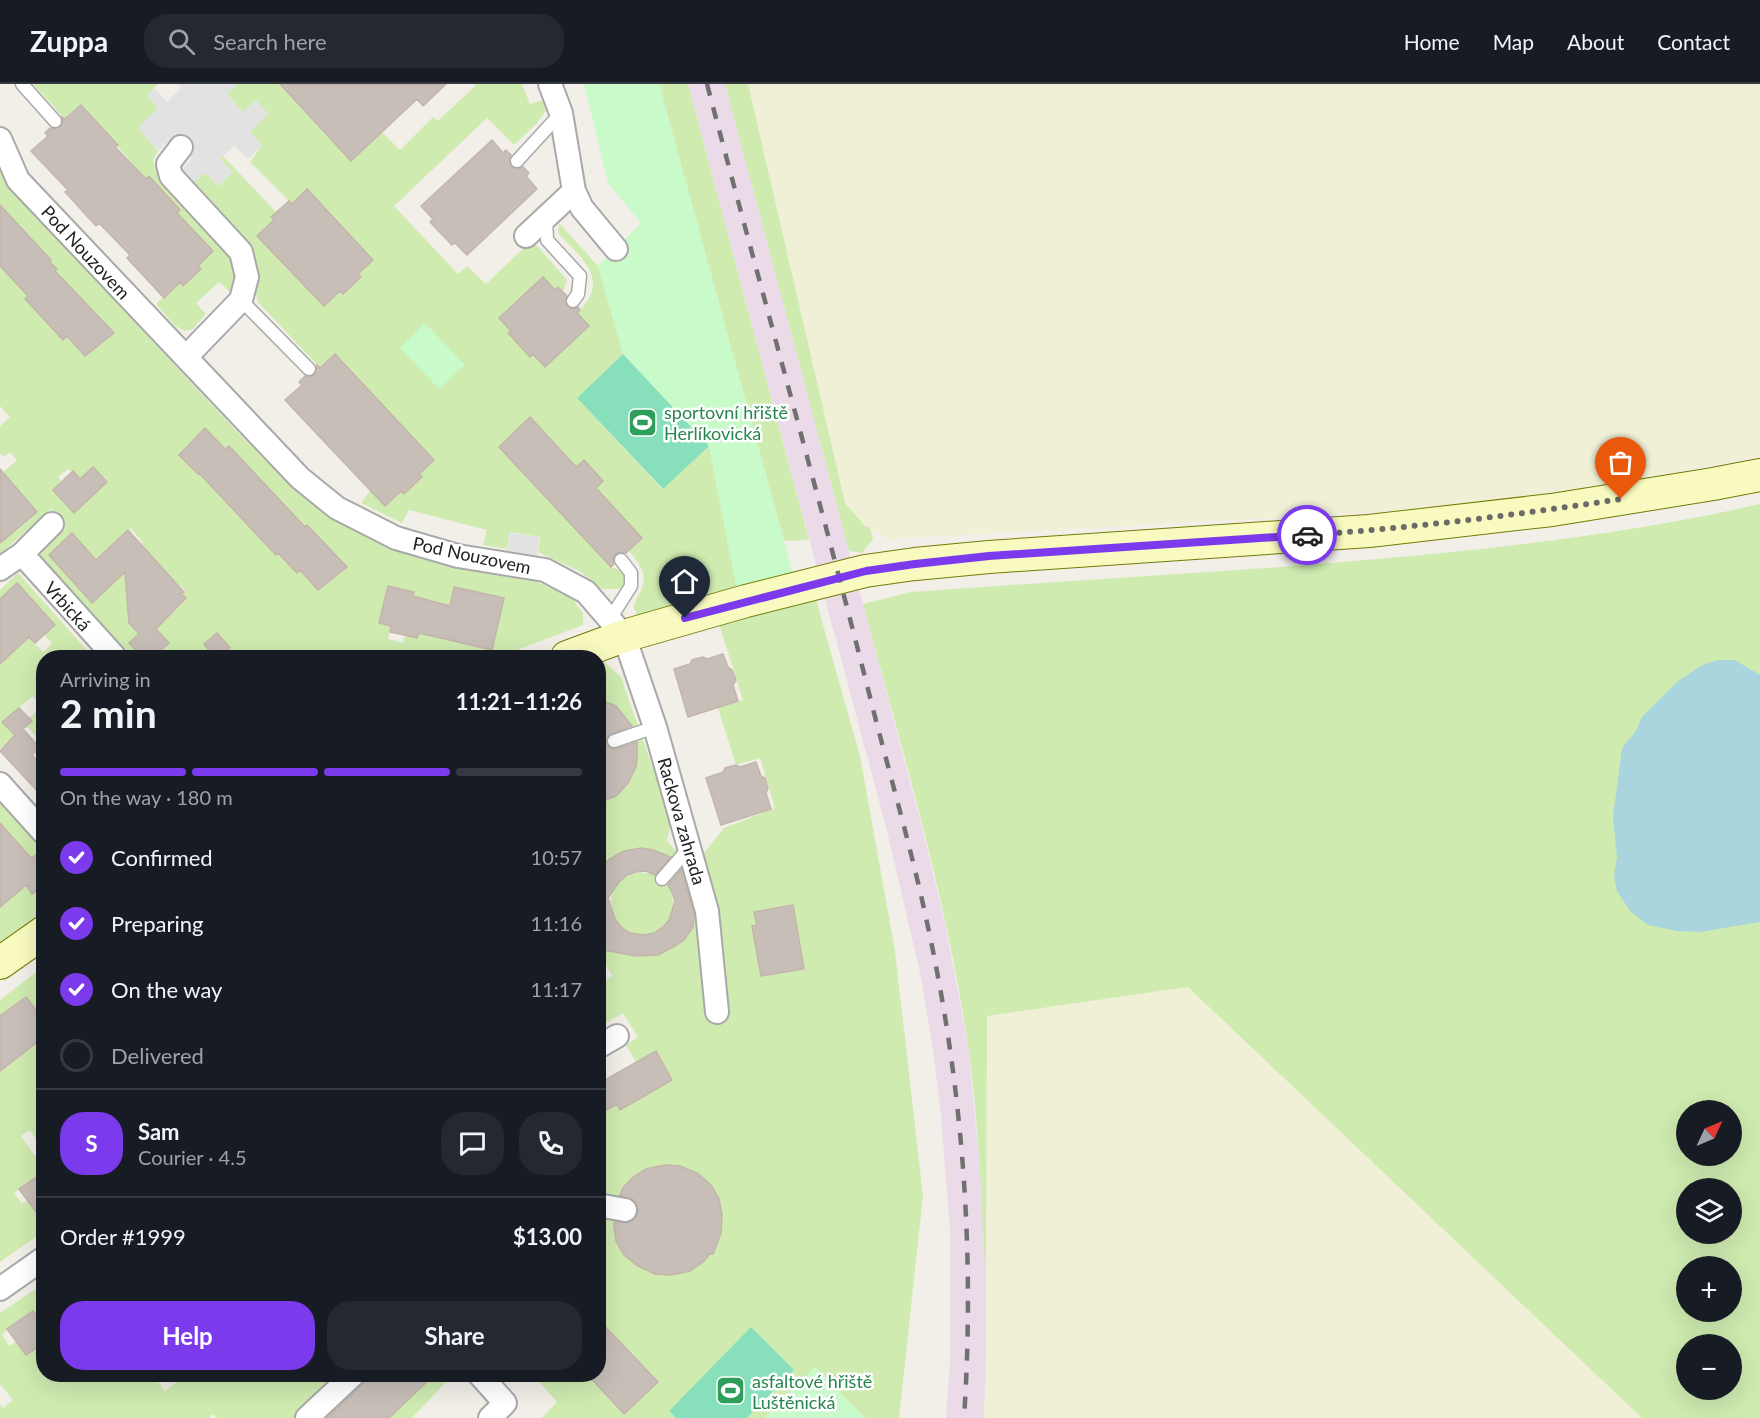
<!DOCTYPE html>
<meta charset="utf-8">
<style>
:root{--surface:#171b24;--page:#242831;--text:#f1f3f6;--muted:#9ea1a6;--line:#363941;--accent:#7c3aed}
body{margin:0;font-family:Lato,sans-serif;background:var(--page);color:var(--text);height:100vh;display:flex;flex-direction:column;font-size:22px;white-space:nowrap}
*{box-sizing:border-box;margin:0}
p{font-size:20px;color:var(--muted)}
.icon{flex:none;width:33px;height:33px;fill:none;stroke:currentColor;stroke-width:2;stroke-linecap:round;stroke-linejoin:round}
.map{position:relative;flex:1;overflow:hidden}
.sheet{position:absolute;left:36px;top:566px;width:570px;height:732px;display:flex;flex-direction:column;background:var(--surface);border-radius:24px;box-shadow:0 6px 24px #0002}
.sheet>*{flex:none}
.needle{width:39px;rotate:46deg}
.tools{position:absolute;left:1676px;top:1016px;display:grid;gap:12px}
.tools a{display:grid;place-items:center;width:66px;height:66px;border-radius:50%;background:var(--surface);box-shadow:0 6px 24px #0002;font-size:30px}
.pin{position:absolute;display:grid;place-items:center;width:51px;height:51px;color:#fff;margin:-62px -26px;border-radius:50% 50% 50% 0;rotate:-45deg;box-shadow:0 0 6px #0007}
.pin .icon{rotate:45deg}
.courier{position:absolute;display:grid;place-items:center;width:60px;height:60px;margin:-30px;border:4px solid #7c3aed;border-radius:50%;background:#fff;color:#222;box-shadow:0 2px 8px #0007}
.summary em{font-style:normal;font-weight:700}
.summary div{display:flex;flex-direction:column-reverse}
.summary{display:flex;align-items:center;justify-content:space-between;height:102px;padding:0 24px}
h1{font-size:39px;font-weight:700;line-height:45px}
.bar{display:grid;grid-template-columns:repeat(4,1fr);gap:9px 6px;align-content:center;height:72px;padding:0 24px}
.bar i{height:8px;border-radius:4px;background:var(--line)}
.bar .on{background:var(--accent)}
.bar p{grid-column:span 4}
.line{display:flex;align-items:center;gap:15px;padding:0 24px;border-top:2px solid var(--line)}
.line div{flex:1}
.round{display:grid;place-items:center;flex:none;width:63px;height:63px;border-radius:24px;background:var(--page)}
ol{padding:0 24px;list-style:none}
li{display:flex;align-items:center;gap:18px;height:66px}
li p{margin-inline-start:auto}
li .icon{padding:6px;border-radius:50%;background:var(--accent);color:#fff;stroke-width:4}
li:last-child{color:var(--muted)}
li i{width:33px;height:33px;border:3px solid var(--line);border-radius:50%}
.cta{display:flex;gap:12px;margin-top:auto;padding:12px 24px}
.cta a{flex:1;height:69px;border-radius:24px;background:var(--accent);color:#fff;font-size:24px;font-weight:700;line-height:69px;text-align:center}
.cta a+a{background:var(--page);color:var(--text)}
header{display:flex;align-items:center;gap:36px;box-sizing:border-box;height:84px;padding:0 30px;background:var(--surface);border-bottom:2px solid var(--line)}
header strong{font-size:28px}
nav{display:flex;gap:33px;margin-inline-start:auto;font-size:21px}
.search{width:420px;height:54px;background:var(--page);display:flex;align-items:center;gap:15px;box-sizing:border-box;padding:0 21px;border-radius:24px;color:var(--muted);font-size:22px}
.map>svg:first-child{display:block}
</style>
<header>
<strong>Zuppa</strong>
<div class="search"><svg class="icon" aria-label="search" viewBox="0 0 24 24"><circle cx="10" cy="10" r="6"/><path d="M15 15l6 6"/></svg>Search here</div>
<nav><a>Home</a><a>Map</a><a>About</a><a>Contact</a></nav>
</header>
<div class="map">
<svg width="1760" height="1334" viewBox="0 0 1760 1334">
<rect width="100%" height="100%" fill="#f2efe9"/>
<path fill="#ebdbe8" d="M 688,0 L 725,0 L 921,739 L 945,839 L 968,961 L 986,1146 L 986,1280 L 984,1334 L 946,1334 L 950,1278 L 950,1146 L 941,1031 L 933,966 L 921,893 L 887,747 Z"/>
<path fill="#eff0d5" d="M 748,0 L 1760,0 L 1760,372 L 1626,398 L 1486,420 L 1395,427 L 889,455 L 865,442 L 845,419 Z
M 1188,903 L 1642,1334 L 984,1334 L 986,1280 L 987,932 Z"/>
<path fill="#cfebb0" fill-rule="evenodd" d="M 33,0 L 158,0 L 147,11 L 159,24 L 138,44 L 158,67 L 153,76 L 156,86 L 228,164 L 234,182 L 234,198 L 231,209 L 219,198 L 196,219 L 206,230 L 193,245 L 185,247 L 175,242 L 156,220 L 180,198 L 200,185 L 198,182 L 213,167 L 177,129 L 179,125 L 149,93 L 146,95 L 81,21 L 65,35 Z
M 237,0 L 280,0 L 351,76 L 382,48 L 400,66 L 433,33 L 438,37 L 477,0 L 522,0 L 530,20 L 544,16 L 547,25 L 537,39 L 514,61 L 487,34 L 394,122 L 458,190 L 467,182 L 486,200 L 532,156 L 567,196 L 563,207 L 558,203 L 555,206 L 543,193 L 508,250 L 530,273 L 533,270 L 545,283 L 589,242 L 577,229 C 612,196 582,175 558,149 L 559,139 L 598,182 L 623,270 L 577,314 L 662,405 L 709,362 L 737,506 L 643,533 L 637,531 L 634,523 C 635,516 639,511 642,504 C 648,489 638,478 629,467 L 642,454 L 596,404 L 603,397 L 584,377 L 576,383 L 530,334 L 499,363 L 611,483 L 622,487 L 625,493 L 623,502 L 618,505 L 601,505 L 581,488 L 538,468 L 540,453 L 510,448 L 507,465 L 483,461 L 487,446 L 409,426 L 402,439 L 361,419 L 370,407 L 385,422 L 401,407 L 404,410 L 422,393 L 419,390 L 434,376 L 335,270 L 320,284 L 258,218 L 255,207 L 255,179 L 191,101 L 205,88 L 218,102 L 232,88 L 220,75 L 223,72 L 276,128 L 271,133 L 274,136 L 258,152 L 324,222 L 340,207 L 343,210 L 361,194 L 358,190 L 373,177 L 307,106 L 292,120 L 250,78 L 262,61 L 249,48 L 255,43 L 226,9 Z
M 659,0 L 688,0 L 809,456 L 784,457 Z
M 725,0 L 748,0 L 845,419 L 865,442 L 870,444 L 873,455 L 862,469 L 849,467 Z
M 0,84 L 16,111 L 239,350 L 299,409 L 346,441 L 390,463 L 445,482 L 524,492 L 571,513 L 583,529 L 583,541 L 499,573 L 219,573 L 229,564 L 217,549 L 204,560 L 214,573 L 153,573 L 164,563 L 157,555 L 162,551 L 156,545 L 184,518 L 182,510 L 185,506 L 175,497 L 128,526 L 139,550 L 129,559 L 142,573 L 133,573 L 39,472 L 66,444 L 51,425 L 0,470 L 0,459 L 36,427 L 3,388 L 17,376 L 10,368 L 4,373 L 0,369 L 0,342 L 10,333 L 0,322 L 0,182 L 28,212 L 25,216 L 63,256 L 67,252 L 85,272 L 113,249 L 63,195 L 54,188 L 49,177 L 51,176 L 0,121 ZM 205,344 L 217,357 L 223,367 L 229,362 L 305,443 L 307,441 L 346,483 L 318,506 L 300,486 L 297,489 L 278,469 L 275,470 L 199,389 L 197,390 L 180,371 ZM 93,383 L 107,398 L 74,429 L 53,406 L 62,398 L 58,393 L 68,385 L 80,395 ZM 130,444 L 143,458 L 131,469 L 93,480 ZM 68,453 L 71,496 L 49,471 ZM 388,502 L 414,508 L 413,512 L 427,516 L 417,554 L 405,551 L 403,559 L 388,555 L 391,542 L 379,539 ZM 454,503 L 504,514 L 492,566 L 448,556 L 454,528 L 449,526 Z
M 1760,420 L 1760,1334 L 1642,1334 L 1188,903 L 987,932 L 986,1201 C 982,1121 979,1040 968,961 C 946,811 902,666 863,520 L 911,508 C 1085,495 1259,487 1432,470 C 1542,459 1652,445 1760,420 ZM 1686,1026 L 1731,1026 L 1731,1071 L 1686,1071 ZM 1686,1104 L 1731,1104 L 1731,1149 L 1686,1149 ZM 1686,1182 L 1731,1182 L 1731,1227 L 1686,1227 ZM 1686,1260 L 1731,1260 L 1731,1305 L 1686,1305 Z
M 18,489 L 93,573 L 44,573 L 43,661 L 27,642 L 32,637 L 29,634 L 42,622 L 33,612 L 2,638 L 15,651 L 0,665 L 0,506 ZM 17,499 L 55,541 L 44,551 L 52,559 L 43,568 L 19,542 L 6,510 Z
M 816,516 L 860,672 L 895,867 L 923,1112 L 899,1334 L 865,1334 L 815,1283 L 765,1334 L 747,1334 L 794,1286 L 669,1327 L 676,1334 L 542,1334 L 557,1318 L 532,1290 L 587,1290 L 624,1329 L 658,1298 L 599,1235 L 599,1031 L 617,1020 L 621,1026 L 672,996 L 656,967 L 636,978 L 626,961 L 638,953 L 623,929 L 599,943 L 599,900 L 612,892 L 599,868 L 599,850 L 621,869 L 635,872 L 658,871 L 678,860 L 692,841 L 696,825 L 689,792 L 683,785 L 667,799 C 684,827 663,860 631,849 C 596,837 609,776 656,791 L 665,771 L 648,765 L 599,788 L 599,719 L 635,683 L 637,675 L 637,658 L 615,661 L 615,672 L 606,689 L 606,644 L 612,653 L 632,643 C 623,629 614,621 599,615 L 598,572 L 621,593 L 671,736 L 667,757 L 692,784 L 724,744 L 775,724 L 760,674 L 736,681 L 718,624 L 743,616 L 719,540 ZM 793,821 L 804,885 L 761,892 L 752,842 L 757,841 L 755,828 ZM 622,1107 L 713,1164 L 615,1148 L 614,1131 L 636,1133 L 638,1124 L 618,1116 Z
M 0,717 L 43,764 L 43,776 L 39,769 L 27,776 L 19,760 L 3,743 L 0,745 Z
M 21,794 L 32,810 L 43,802 L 43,828 L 0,859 L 0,823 L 3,820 L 0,817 Z
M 43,883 L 43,936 L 26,913 L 0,932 L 0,916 Z
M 43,953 L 43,1066 L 30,1046 L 21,1052 L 35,1072 L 43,1067 L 43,1088 L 14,1109 L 22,1120 L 28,1116 L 37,1130 L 43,1126 L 43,1148 L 0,1178 L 0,987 Z
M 43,1200 L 43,1241 L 33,1227 L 2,1250 L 9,1262 L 16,1258 L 26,1271 L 43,1259 L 44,1290 L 157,1290 L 154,1292 L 165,1307 L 178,1297 L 174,1290 L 372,1291 L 326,1334 L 217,1334 L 213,1330 L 209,1334 L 0,1334 L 0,1320 L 3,1324 L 13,1316 L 0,1300 L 0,1229 Z
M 430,1290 L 439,1290 L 446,1298 L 412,1334 L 389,1334 L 432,1293 Z"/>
<path fill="#c8faca" d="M 584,0 L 659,0 L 795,497 L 737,506 L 709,362 L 623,270 L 598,182 L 641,139 L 608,99 Z
M 425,239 L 465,281 L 439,305 L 400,264 Z
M 815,1283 L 865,1334 L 765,1334 L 770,1329 Z"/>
<path fill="#88dfbb" d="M 623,270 L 709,362 L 663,405 L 577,314 Z
M 751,1243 L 794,1286 L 747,1334 L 676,1334 L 669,1327 Z"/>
<path fill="#e2e2e2" d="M 177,0 L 237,0 L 226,10 L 243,28 L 256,16 L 269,30 L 250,48 L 262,61 L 248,75 L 234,62 L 220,75 L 233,88 L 218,102 L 205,88 L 191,101 L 179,88 L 192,75 L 181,63 L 172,54 L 158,67 L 138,44 L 158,24 L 147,11 L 154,4 L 167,18 L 181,4 Z
M 510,449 L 539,453 L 537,471 L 507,467 Z"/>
<path fill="#aad5df" d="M 1719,576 L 1735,576 L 1760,591 L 1760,838 L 1700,848 L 1677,847 L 1648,841 L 1630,827 L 1617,807 L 1614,791 L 1617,774 L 1613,733 L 1622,664 L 1636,647 L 1642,633 L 1677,598 L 1702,581 Z"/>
<path fill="#c7beb8" stroke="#c4b5ab" stroke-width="1.5" d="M 280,0 L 446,0 L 423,22 L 417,15 L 351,77 Z
M 81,21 L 118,61 L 115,63 L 146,95 L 149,92 L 180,126 L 177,129 L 213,167 L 198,182 L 201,185 L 183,202 L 180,198 L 164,214 L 127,174 L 130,171 L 99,139 L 96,142 L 65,108 L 68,106 L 31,67 L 48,52 L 45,49 L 50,44 L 56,45 L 60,43 L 63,39 L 62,33 L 65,35 Z
M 492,56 L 503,69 L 506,66 L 511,71 L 509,76 L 512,83 L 519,85 L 523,83 L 529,89 L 526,92 L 537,105 L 467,171 L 455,159 L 452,161 L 430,138 L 433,135 L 421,122 Z
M 307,105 L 373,176 L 358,190 L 361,193 L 343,210 L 340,207 L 324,222 L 257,152 L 274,136 L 271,133 L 289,117 L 292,120 Z
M 0,121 L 51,176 L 49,177 L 57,185 L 55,187 L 114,249 L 85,272 L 67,252 L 63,256 L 25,215 L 28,212 L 0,182 Z
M 543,193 L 555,206 L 558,203 L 567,212 L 566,221 L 572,225 L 578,223 L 580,226 L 577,229 L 589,242 L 545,283 L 533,270 L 530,273 L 508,249 L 511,247 L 499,234 Z
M 335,270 L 434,376 L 419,390 L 422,393 L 404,410 L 401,407 L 385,422 L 285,316 L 302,301 L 299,298 L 305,292 L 310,293 L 315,290 L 317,281 L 320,284 Z
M 530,333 L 576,383 L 584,376 L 603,397 L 596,404 L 642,454 L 626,469 L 621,468 L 616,470 L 613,473 L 614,480 L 611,483 L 499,363 Z
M 205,344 L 225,365 L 229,362 L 305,443 L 307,441 L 347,483 L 318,506 L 300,486 L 297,489 L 278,469 L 276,471 L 199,389 L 198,390 L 179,371 Z
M 93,383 L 107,398 L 74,429 L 53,406 L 73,387 L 80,395 Z
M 0,385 L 37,428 L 0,459 Z
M 128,446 L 184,508 L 181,510 L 186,514 L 156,545 L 169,559 L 153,573 L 142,573 L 129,559 L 139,550 L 129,539 L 125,488 L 92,519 L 49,471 L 72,449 L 96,476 Z
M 17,499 L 55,541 L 35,559 L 29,553 L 0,580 L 0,515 Z
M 388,502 L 414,508 L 413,512 L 450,522 L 454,503 L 504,514 L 492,566 L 419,549 L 417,554 L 390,548 L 391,542 L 379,539 Z
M 217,549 L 230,564 L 219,573 L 214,573 L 204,560 Z
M 723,570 L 728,583 L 732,586 L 736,596 L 733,601 L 738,617 L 688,633 L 674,585 L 690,580 L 692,576 L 703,573 L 707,575 Z
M 598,615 L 616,622 L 632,642 L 608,651 L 606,660 L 609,664 L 616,665 L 637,658 L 637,673 L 636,683 L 628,699 L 616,712 L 598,719 Z
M 19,624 L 32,637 L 23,645 L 40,664 L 32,671 L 44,684 L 44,714 L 0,667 L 15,651 L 2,638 Z
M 756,678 L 761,692 L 765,694 L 768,704 L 766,709 L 771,725 L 721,741 L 706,694 L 723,688 L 725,684 L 736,681 L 740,683 Z
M 0,739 L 31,774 L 44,767 L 44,802 L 32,810 L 26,801 L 0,823 Z
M 641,764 L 653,766 L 671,773 L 655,791 L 646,787 L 636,788 L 627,791 L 619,798 L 608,814 L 615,835 L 621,843 L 630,849 L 644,851 L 654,849 L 663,843 L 669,836 L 675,817 L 672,808 L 668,801 L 681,786 L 694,830 L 693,843 L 684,856 L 675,862 L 658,871 L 635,872 L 598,865 L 598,787 L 608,776 L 624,767 Z
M 793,821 L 804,885 L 761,892 L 752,842 L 757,841 L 754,828 Z
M 26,913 L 44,936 L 44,953 L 0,987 L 0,932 Z
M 656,967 L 672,996 L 620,1026 L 617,1020 L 598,1031 L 598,1000 Z
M 665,1081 L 680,1082 L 697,1089 L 711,1101 L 719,1115 L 722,1130 L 721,1149 L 713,1170 L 710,1170 L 703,1178 L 690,1187 L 671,1191 L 655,1190 L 638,1182 L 624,1171 L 616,1157 L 614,1143 L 614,1138 L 630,1138 L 635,1135 L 638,1129 L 638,1122 L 634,1116 L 620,1111 L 623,1104 L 632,1094 L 646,1085 Z
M 44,1088 L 44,1139 L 19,1105 Z
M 33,1227 L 44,1241 L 44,1259 L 26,1271 L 7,1245 Z
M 598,1235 L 658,1298 L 624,1330 L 587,1290 L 598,1290 Z
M 373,1290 L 435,1290 L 389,1334 L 327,1334 Z"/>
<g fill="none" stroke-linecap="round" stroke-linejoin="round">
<defs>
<path id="lane" d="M 22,0 L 55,37
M 517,77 L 561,29
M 546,133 L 547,156 L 580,192 L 578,210 L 573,217
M 241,216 L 309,285
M 610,535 L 631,502 L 631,489 L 621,476
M 614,657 L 655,643
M 662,795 L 690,763"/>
<path id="street" d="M 0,55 L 18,96 L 300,394 L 337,424 L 396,454 L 458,472 L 545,486 L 586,508 L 624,552 L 655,643 L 707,827 L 717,928
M 181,63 L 168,80 L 171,92 L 241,168 L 247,193 L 241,216 L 186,273
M 574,107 L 582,124 L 616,165
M 526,152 L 574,107 L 561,29 L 550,0
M 22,470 L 52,440
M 0,485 L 22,470 L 115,573
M 0,700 L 44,749
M 598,963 L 617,952
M 598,1121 L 625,1126
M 0,1205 L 44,1174
M 479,1290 L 505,1319 L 490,1334
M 307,1334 L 354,1290"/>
<path id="secondary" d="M 567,573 L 624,552 L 746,517 L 865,487 L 915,480 L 989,473 L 1369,447 L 1552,426 L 1713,400 L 1760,391
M 0,879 L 44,848"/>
</defs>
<use href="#lane" stroke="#a9a9a9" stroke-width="15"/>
<use href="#street" stroke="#a9a9a9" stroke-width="26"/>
<use href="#secondary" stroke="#747c06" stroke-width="34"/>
<use href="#lane" stroke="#fff" stroke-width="12"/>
<use href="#street" stroke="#fff" stroke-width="22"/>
<use href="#secondary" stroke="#f9fabf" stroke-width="32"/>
<path stroke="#707070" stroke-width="4.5" stroke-dasharray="12 12" stroke-linecap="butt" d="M 707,0 C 761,206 819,411 871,617 C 890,692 912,767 928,843 C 963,1005 975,1169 964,1334"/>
</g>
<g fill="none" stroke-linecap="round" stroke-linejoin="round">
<path stroke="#6b6a68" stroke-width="6" stroke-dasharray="0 10.8" d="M 1307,451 C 1412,444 1517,431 1621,415"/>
<path stroke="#7c3aed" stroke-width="8" d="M 685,534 L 866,487 L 915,480 L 989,472 L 1307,451"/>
</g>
<defs>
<symbol id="stadium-square" viewBox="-11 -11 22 22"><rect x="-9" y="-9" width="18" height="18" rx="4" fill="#2e9e5b" stroke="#fff"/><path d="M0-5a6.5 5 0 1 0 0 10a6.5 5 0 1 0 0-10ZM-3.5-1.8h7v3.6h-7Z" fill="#fff"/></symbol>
</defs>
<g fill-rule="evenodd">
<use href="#stadium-square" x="626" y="322" width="33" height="33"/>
<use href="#stadium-square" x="714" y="1290" width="33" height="33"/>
</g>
<g text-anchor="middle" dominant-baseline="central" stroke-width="5" stroke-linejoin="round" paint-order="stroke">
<g font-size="18" fill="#222" stroke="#fff">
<text transform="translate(86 168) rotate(47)">Pod Nouzovem</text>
<text transform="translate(472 471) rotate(12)">Pod Nouzovem</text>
<text transform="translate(68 522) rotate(48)">Vrbická</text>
<text transform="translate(682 737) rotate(74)">Rackova zahrada</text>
</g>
<g font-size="18" fill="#27864d" stroke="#fff" text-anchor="start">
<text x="664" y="328">sportovní hřiště<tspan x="664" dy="21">Herlíkovická</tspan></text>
<text x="752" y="1297">asfaltové hřiště<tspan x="752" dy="21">Luštěnická</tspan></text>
</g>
</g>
</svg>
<div class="tools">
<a><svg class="needle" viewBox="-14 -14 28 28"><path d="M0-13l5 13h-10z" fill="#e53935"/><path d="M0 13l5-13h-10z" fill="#9ea1a6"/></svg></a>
<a><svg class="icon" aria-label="layers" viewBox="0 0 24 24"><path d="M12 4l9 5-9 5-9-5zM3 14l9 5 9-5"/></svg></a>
<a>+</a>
<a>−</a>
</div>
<div class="pin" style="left:1621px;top:415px;background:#ea580c"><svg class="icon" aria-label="bag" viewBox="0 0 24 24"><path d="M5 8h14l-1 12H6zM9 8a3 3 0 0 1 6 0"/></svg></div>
<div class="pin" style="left:685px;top:534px;background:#1f2937"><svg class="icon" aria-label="home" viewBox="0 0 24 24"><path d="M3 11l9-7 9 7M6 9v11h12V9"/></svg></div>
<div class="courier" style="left:1307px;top:451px"><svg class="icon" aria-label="car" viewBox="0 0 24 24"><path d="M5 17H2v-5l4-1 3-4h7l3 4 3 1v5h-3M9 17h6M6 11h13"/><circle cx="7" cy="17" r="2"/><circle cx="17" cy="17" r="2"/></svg></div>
<section class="sheet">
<div class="summary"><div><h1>2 min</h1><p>Arriving in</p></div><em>11:21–11:26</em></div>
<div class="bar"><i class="on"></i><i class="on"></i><i class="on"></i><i></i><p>On the way · 180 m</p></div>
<ol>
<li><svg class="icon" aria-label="check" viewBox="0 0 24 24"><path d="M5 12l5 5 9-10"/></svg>Confirmed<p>10:57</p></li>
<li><svg class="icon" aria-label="check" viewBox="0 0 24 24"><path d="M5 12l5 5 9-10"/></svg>Preparing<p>11:16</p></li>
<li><svg class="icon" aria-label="check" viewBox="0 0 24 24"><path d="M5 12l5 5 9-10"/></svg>On the way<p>11:17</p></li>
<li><i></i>Delivered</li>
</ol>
<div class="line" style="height:108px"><b class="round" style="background:var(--accent);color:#fff">S</b><div><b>Sam</b><p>Courier · 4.5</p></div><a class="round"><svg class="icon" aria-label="chat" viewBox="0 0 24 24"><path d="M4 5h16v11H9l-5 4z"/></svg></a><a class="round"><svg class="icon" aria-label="phone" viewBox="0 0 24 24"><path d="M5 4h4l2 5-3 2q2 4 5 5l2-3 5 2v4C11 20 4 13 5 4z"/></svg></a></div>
<div class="line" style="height:78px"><div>Order #1999</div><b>$13.00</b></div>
<div class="cta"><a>Help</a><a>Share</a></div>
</section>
</div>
